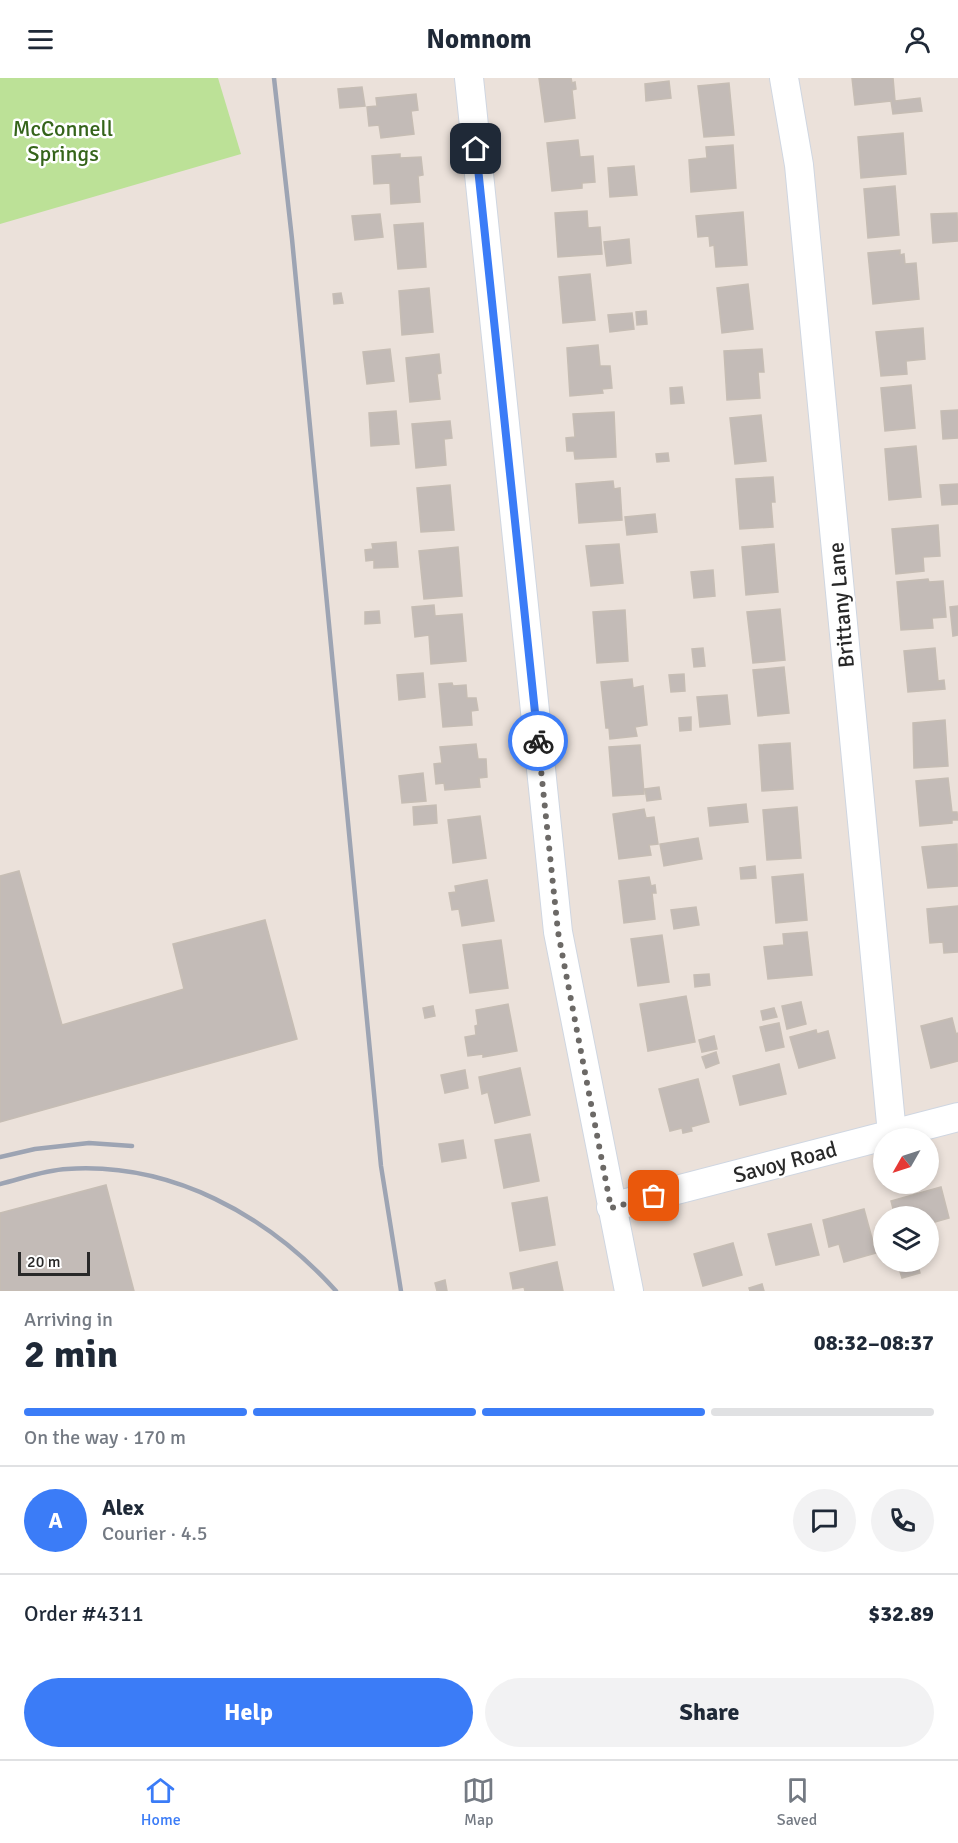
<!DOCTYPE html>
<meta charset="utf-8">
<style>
:root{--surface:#fff;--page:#f2f2f3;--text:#1f2937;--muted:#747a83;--line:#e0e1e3;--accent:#3b7cf7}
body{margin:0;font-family:Signika,sans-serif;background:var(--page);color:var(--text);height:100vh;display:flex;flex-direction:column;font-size:22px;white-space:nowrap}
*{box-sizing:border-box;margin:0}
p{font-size:20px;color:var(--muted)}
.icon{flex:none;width:33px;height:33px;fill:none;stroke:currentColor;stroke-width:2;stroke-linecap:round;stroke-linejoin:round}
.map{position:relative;height:1213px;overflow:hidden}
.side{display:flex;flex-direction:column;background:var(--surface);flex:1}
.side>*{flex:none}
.needle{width:39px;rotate:231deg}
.buttons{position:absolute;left:873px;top:1050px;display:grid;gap:12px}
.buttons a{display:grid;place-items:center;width:66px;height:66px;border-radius:50%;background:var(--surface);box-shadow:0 3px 9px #0003;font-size:30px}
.scale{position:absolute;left:18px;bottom:15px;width:72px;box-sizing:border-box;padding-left:6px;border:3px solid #282828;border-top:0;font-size:16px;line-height:21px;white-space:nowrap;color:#282828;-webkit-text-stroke:4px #fff;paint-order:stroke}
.pin{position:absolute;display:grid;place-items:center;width:51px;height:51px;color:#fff;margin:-26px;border-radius:12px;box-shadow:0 3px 9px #0006}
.courier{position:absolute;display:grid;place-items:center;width:60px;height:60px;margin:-30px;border:4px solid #3b7cf7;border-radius:50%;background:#fff;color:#222;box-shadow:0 2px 8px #0007}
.summary em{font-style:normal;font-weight:800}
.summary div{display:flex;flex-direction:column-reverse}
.summary{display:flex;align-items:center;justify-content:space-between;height:102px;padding:0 24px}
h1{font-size:39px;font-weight:800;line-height:45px}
.bar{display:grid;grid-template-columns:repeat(4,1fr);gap:9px 6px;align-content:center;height:72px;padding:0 24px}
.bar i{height:8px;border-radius:4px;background:var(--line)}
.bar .on{background:var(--accent)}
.bar p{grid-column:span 4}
.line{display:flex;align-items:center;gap:15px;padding:0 24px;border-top:2px solid var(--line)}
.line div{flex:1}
.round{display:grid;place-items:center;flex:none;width:63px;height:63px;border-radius:32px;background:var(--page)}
.button{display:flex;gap:12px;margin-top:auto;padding:12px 24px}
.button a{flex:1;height:69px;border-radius:36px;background:var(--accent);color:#fff;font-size:24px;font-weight:800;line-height:69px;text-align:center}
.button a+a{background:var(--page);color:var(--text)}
header{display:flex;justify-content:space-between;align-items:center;height:78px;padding:0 24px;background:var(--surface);font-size:27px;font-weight:800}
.dock{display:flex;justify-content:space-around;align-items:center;height:84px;border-top:2px solid var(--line);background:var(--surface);font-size:16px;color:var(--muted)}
.dock a{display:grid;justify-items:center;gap:3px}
.dock .on{color:var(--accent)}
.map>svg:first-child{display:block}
</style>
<header><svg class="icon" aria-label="menu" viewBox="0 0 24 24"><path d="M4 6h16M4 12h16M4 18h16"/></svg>Nomnom<svg class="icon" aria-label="person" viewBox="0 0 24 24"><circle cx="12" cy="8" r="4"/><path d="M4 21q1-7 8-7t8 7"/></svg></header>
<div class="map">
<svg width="958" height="1213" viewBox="0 0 958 1213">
<rect width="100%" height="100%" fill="#ebe1da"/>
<path fill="#bce197" d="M 0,0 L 218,0 L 241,76 L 0,146 Z"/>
<path fill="#c3bbb7" stroke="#c6bdb4" stroke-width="1.5" d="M 539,0 L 571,0 L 572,5 L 575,4 L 576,11 L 572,12 L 575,40 L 545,44 Z
M 852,0 L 893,0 L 895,23 L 920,20 L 922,33 L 893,36 L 891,23 L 855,27 Z
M 669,3 L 671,20 L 646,23 L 645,6 Z
M 729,5 L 734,57 L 704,59 L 698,8 Z
M 362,9 L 365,28 L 340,30 L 338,11 Z
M 416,16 L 418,32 L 411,33 L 414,56 L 381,60 L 379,47 L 369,48 L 367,29 L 377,28 L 376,20 Z
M 903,55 L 906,96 L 861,100 L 858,59 Z
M 578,62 L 580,79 L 593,78 L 595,104 L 582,105 L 582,110 L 552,113 L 547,65 Z
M 733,67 L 736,110 L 691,114 L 689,82 L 707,80 L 706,69 Z
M 400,76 L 400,80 L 421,79 L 423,97 L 418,98 L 420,124 L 391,126 L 390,105 L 374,106 L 372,78 Z
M 634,88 L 637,117 L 610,119 L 608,90 Z
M 895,108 L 899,157 L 868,160 L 864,111 Z
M 587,133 L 588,150 L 600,149 L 602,176 L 558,179 L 555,135 Z
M 743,134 L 747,187 L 716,189 L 714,167 L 710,168 L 709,158 L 698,159 L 696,138 Z
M 957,135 L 958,163 L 933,165 L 931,136 Z
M 380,136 L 383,159 L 355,162 L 352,138 Z
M 423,145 L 426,189 L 398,191 L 394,147 Z
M 629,161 L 631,185 L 607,188 L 604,164 Z
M 900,172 L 900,177 L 904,176 L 905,186 L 916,185 L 919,221 L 873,226 L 868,175 Z
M 590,196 L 595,242 L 563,245 L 559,199 Z
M 748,206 L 753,251 L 722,255 L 717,210 Z
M 429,210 L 433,254 L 402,257 L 399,213 Z
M 341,215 L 343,225 L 334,226 L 333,216 Z
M 646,233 L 647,246 L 637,247 L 636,234 Z
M 632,235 L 634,251 L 610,254 L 608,237 Z
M 923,250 L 925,281 L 906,283 L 907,296 L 881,298 L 876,254 Z
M 598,267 L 600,288 L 610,288 L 612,310 L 602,311 L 603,315 L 570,318 L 567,270 Z
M 390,271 L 394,303 L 367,306 L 363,274 Z
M 762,271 L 764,294 L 758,294 L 760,320 L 727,322 L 724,273 Z
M 439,276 L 441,295 L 437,296 L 440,321 L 410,324 L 406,280 Z
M 911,307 L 915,350 L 885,353 L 881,310 Z
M 682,309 L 684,325 L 671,326 L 670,310 Z
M 958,332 L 958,360 L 943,361 L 941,333 Z
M 396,333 L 399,366 L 371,368 L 369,335 Z
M 614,334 L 616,379 L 575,381 L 574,373 L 567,373 L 566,360 L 575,359 L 573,336 Z
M 761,337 L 766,383 L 735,386 L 730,340 Z
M 450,343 L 452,360 L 444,361 L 446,387 L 416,390 L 412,346 Z
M 916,368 L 921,419 L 889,422 L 885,371 Z
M 668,375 L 669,383 L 657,384 L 656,376 Z
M 773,399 L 775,424 L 771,424 L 773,449 L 740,451 L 736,401 Z
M 613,403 L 614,411 L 620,410 L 622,442 L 579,445 L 576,406 Z
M 958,406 L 958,426 L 942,427 L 940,407 Z
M 450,407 L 454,452 L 421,454 L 417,410 Z
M 655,436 L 657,454 L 627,457 L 625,439 Z
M 938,447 L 940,478 L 923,479 L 924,493 L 896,496 L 892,451 Z
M 396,464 L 398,489 L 374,490 L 374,482 L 366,483 L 365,472 L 373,471 L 372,466 Z
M 619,466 L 623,505 L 591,508 L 586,468 Z
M 774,466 L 778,514 L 746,517 L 742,469 Z
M 458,469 L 462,518 L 424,521 L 419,473 Z
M 713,492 L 715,518 L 694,520 L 691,494 Z
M 928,501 L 929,504 L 943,503 L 946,539 L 932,540 L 933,550 L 901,552 L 897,504 Z
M 434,527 L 435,538 L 462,536 L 466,583 L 431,586 L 429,557 L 415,559 L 412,529 Z
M 958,528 L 958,557 L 953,558 L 950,529 Z
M 780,531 L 785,582 L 753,585 L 747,534 Z
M 625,532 L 628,583 L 597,585 L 593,534 Z
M 379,533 L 380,545 L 365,546 L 365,534 Z
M 703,570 L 705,588 L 694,589 L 692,571 Z
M 935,570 L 938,603 L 944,602 L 945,611 L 908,614 L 904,573 Z
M 784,589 L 789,635 L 758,638 L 753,592 Z
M 423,595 L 425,619 L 399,622 L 397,597 Z
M 684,596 L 685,613 L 671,614 L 669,597 Z
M 632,601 L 633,610 L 643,608 L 647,647 L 635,649 L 637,658 L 610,661 L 609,650 L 606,650 L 601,604 Z
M 452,605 L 453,608 L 466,607 L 467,620 L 476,620 L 478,632 L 471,633 L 472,647 L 443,649 L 439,606 Z
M 727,617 L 730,646 L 700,649 L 697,619 Z
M 691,639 L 691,652 L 680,653 L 679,640 Z
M 945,642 L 948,688 L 914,690 L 913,645 Z
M 790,665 L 793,711 L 762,713 L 759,667 Z
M 476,666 L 478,681 L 486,681 L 487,699 L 479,700 L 480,709 L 445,712 L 444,705 L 436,706 L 434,686 L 442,685 L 440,669 Z
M 640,667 L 644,716 L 613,718 L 609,669 Z
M 423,695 L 426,723 L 402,725 L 399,698 Z
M 948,700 L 952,734 L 957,734 L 958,742 L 952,742 L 952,745 L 920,748 L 916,703 Z
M 659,709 L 661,721 L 647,723 L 645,711 Z
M 746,726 L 748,744 L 710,748 L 708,730 Z
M 436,727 L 437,745 L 414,747 L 413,729 Z
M 797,729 L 801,780 L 767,782 L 763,732 Z
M 644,731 L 646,740 L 654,739 L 658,766 L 649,767 L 651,777 L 619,781 L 613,736 Z
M 480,738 L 486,780 L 453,785 L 448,742 Z
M 698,760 L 702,781 L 664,788 L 660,766 Z
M 957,766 L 958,808 L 928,810 L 922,769 Z
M 755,788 L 756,800 L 741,801 L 740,790 Z
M 19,793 L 62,947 L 184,911 L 173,866 L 265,842 L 297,961 L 0,1044 L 0,798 Z
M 803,796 L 807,842 L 776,845 L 772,799 Z
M 649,799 L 651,808 L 655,807 L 656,815 L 652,815 L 655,841 L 624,845 L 619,803 Z
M 487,802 L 494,843 L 462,848 L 459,831 L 452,832 L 449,815 L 456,814 L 455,808 Z
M 958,828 L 958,874 L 944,875 L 943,864 L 930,865 L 927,831 Z
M 696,829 L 699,847 L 674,851 L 671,832 Z
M 807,854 L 812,897 L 768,901 L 764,869 L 784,867 L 783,856 Z
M 662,857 L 669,904 L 638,908 L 631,861 Z
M 501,862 L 508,910 L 470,915 L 463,867 Z
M 709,896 L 710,907 L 695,909 L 694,897 Z
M 686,918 L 695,964 L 648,973 L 640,926 Z
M 801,924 L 806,946 L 787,951 L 782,928 Z
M 508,926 L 517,973 L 483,979 L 483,976 L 468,978 L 465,959 L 476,957 L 475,948 L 478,947 L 476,932 Z
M 433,928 L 435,938 L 425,940 L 423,930 Z
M 774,930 L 777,939 L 763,942 L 761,933 Z
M 952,940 L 956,956 L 958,955 L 958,983 L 931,990 L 921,948 Z
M 779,945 L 784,969 L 766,973 L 760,949 Z
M 816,952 L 817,956 L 828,953 L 835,980 L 799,990 L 790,959 Z
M 714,958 L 717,971 L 702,974 L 699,962 Z
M 716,974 L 719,985 L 706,990 L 702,979 Z
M 779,986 L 786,1016 L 740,1027 L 733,998 Z
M 520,990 L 530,1037 L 495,1045 L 488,1014 L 482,1016 L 479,999 Z
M 465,992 L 468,1010 L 445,1015 L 441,997 Z
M 698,1001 L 709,1044 L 691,1049 L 692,1053 L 683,1055 L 682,1050 L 670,1053 L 659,1011 Z
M 530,1056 L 539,1103 L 504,1110 L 495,1062 Z
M 463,1062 L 466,1080 L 442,1084 L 439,1066 Z
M 106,1107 L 134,1213 L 0,1213 L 0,1135 Z
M 941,1109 L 949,1140 L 928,1146 L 928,1138 L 895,1138 L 891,1123 Z
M 547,1119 L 555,1167 L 520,1173 L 512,1125 Z
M 864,1131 L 876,1175 L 844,1184 L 839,1166 L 829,1169 L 823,1142 Z
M 811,1146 L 819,1177 L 776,1187 L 768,1156 Z
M 733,1165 L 742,1197 L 703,1208 L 694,1176 Z
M 557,1184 L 563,1213 L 525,1213 L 524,1209 L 513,1211 L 510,1195 Z
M 897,1184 L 917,1184 L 920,1195 L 902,1200 Z
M 445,1202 L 447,1213 L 437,1213 L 435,1205 Z
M 762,1206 L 764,1213 L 750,1213 L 749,1210 Z"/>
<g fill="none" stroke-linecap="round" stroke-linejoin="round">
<defs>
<path id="street" d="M 469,0 L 558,854 L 629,1213
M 784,0 L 799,87 L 892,1056
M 611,1129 L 958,1039"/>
</defs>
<use href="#street" stroke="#cfd6e1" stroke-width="30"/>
<use href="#street" stroke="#fff" stroke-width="28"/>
<path stroke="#9da4b3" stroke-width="4.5" d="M 274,0 L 292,161 L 381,1088 L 401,1213
M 0,1079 L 35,1071 L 89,1065 L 132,1068
M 0,1106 C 21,1101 45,1092 67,1091 C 171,1084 268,1137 336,1213"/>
</g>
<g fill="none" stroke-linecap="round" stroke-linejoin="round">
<path stroke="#6c6966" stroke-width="6" stroke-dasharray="0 10.8" d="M 538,663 L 558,854 L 611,1130 L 654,1118"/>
<path stroke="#3b7cf7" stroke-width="8" d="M 476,71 L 538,663"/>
</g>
<g text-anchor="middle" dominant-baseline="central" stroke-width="5" stroke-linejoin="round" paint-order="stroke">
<g font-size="22" fill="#35641a" stroke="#fff">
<text x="63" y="50">McConnell<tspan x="63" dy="25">Springs</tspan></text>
</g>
<g font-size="22" fill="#282828" stroke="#fff">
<text transform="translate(841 527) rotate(-95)">Brittany Lane</text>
<text transform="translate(785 1084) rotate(-15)">Savoy Road</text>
</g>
</g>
</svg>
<div class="buttons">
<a><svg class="needle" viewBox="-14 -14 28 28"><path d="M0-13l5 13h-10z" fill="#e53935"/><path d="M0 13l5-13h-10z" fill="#747a83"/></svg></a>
<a><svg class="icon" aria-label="layers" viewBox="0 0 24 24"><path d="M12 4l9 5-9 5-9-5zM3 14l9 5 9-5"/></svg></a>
</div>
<div class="scale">20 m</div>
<div class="pin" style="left:654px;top:1118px;background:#ea580c"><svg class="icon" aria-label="bag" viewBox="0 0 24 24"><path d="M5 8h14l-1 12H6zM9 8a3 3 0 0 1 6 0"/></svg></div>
<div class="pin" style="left:476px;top:71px;background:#1f2937"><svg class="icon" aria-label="home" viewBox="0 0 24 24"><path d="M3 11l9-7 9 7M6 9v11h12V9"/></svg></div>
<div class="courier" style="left:538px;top:663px"><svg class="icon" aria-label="bike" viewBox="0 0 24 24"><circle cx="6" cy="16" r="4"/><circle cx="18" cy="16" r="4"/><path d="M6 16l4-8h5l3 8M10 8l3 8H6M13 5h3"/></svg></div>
</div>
<section class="side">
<div class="summary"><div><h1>2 min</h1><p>Arriving in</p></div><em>08:32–08:37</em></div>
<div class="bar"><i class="on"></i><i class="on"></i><i class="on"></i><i></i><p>On the way · 170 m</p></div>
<div class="line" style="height:108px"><b class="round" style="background:var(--accent);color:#fff">A</b><div><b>Alex</b><p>Courier · 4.5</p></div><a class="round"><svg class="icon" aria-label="chat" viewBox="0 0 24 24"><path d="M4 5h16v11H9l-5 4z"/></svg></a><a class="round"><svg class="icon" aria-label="phone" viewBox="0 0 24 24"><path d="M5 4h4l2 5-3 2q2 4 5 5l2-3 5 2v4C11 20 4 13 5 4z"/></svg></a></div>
<div class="line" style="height:78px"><div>Order #4311</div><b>$32.89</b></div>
<div class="button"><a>Help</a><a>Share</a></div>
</section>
<nav class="dock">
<a class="on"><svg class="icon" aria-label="home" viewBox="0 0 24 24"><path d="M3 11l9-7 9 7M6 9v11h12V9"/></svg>Home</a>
<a><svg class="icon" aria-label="map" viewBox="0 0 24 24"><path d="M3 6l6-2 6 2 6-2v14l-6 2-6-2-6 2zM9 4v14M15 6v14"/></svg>Map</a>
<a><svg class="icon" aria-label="saved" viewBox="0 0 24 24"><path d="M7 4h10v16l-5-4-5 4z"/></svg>Saved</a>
</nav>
